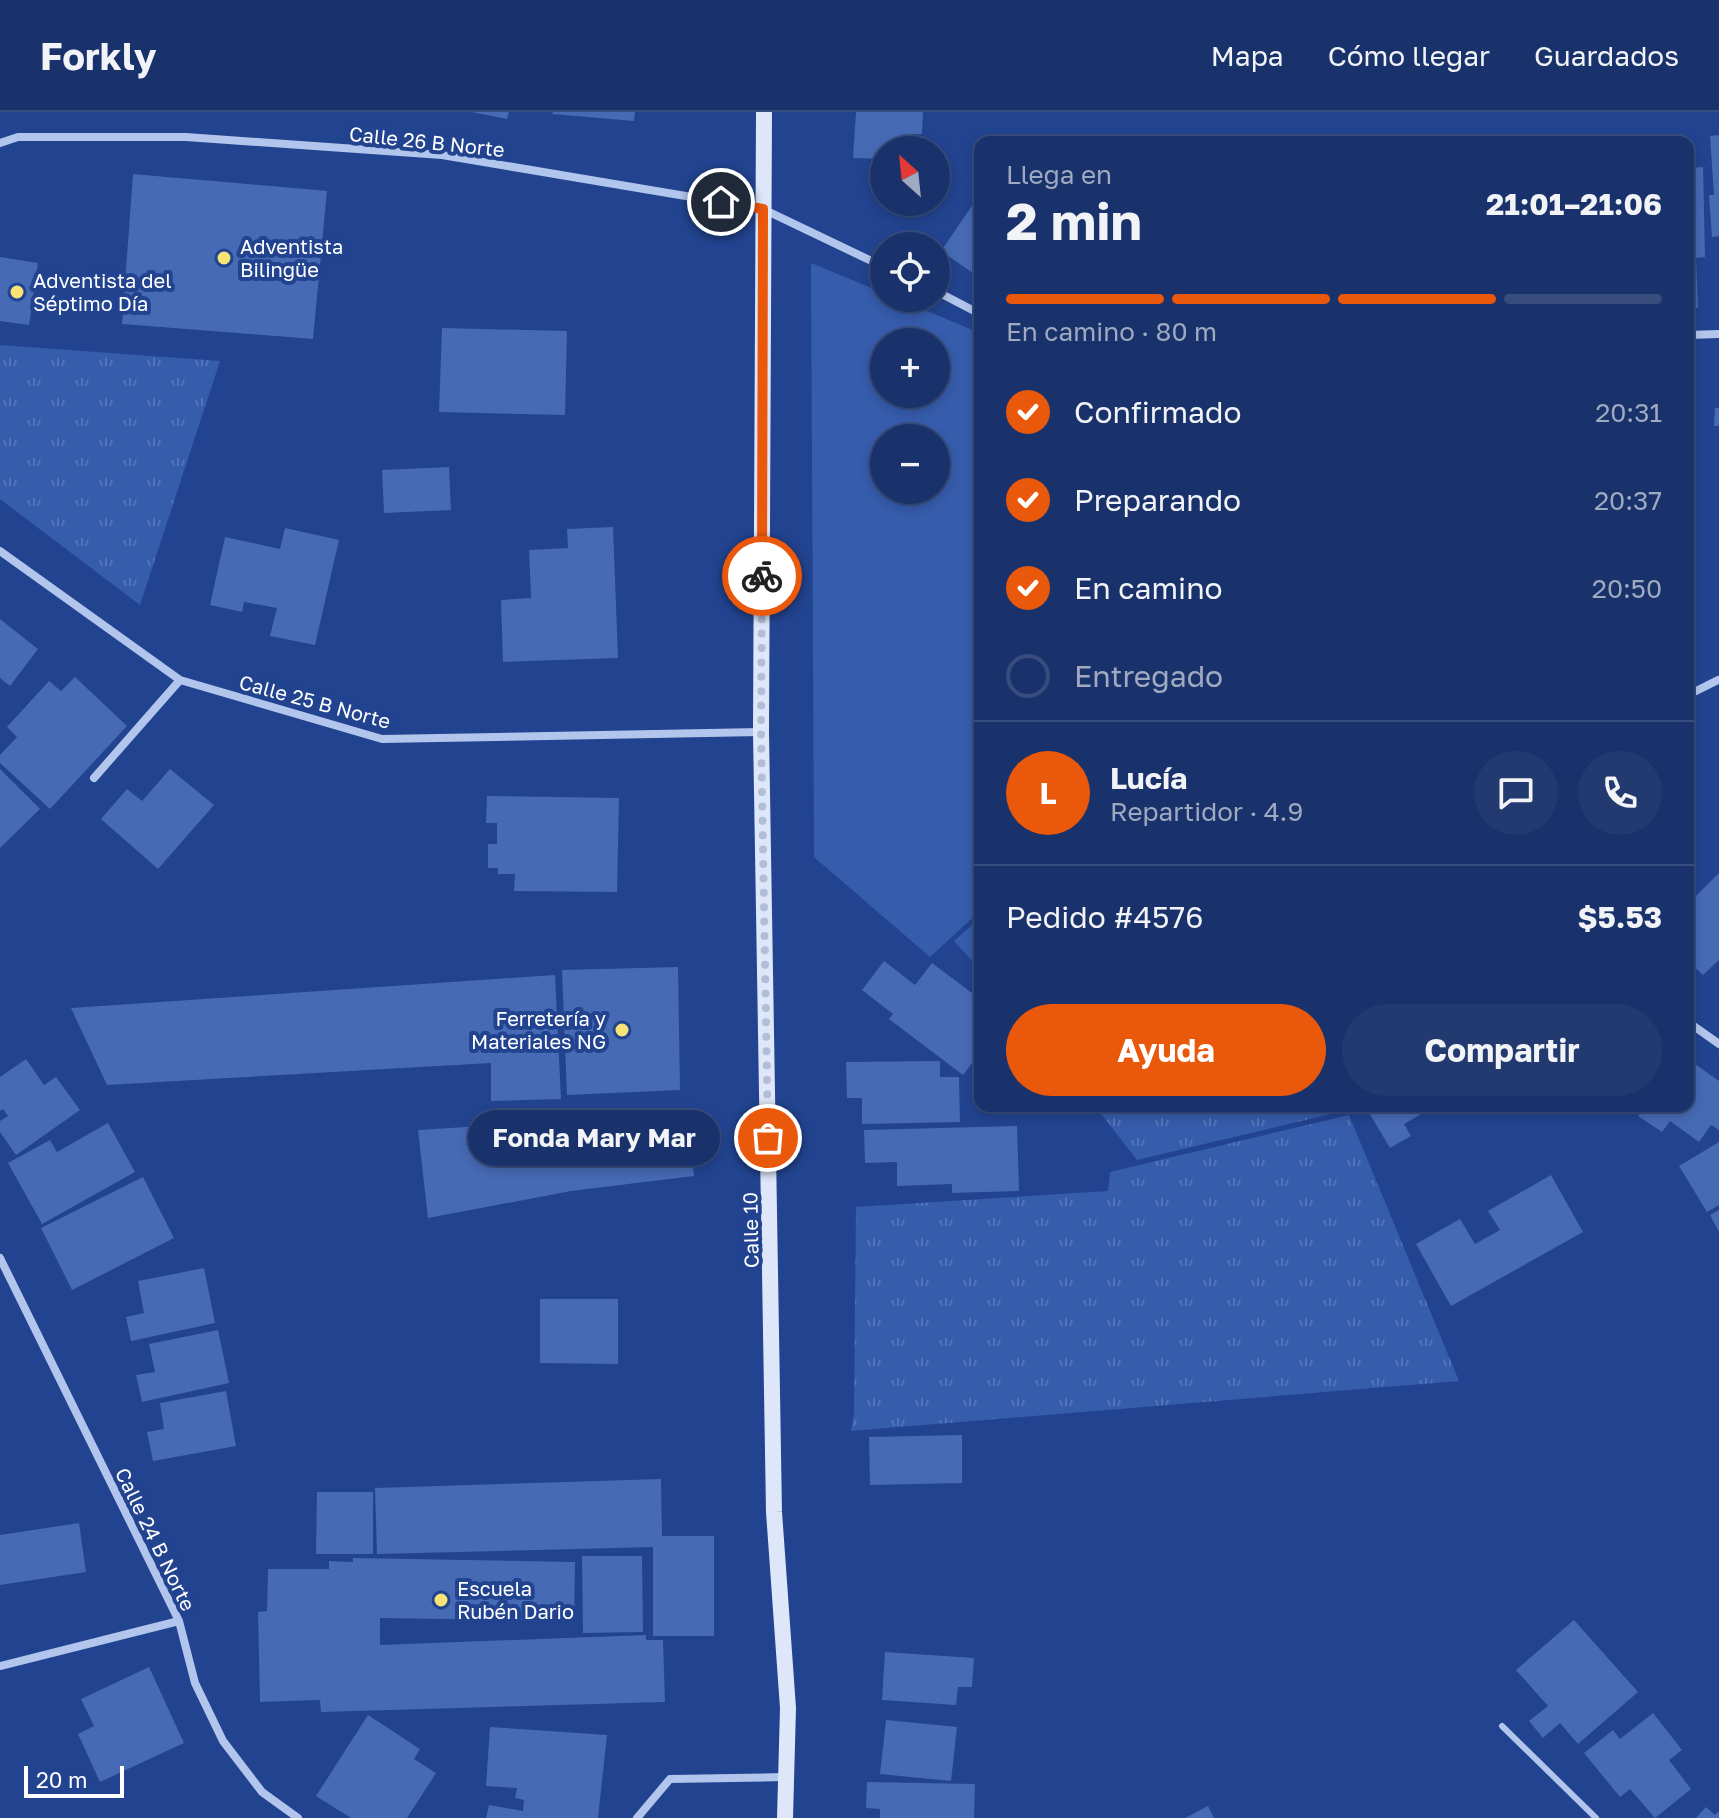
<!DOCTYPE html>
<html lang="es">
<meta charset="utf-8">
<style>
:root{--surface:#1a326b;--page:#233a71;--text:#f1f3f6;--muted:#9faac1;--line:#384d7e;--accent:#ea580c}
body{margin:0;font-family:"Golos Text",sans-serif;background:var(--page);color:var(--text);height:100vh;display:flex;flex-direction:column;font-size:30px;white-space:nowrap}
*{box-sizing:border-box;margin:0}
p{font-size:26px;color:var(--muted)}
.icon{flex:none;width:44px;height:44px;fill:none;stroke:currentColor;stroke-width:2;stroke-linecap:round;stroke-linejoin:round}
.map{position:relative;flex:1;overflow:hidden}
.sheet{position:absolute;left:974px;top:24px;width:720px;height:976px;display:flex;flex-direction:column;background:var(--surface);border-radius:16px;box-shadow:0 4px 12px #0003,0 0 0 2px var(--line)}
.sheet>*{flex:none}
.needle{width:52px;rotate:333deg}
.fabs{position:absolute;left:870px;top:24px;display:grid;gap:16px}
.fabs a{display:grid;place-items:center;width:80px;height:80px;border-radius:50%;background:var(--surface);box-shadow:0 4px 12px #0003,0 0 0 2px var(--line);font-size:40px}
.scale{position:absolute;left:24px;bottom:20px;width:100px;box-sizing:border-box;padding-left:8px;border:4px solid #fff;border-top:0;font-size:22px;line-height:28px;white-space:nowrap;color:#fff;-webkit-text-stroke:6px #22438f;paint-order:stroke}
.pin{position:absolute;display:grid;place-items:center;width:68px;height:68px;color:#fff;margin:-34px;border:4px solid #fff;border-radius:50%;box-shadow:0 2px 8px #0007}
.courier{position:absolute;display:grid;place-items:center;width:80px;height:80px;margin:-40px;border:6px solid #ea580c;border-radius:50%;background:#fff;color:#222;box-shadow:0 2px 10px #0007}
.bubble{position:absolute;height:56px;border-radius:28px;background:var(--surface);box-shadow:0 4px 12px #0003,0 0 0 2px var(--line);font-size:26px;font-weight:700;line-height:56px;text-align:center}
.overview em{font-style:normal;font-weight:700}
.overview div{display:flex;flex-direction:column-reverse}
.overview{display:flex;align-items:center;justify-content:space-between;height:136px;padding:0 32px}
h1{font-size:52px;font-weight:700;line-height:60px}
.bar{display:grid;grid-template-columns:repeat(4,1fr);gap:12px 8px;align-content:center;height:96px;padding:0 32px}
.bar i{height:10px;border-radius:6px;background:var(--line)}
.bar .on{background:var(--accent)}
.bar p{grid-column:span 4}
.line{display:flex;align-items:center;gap:20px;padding:0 32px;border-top:2px solid var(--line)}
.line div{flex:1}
.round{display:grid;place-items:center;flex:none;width:84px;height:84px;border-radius:42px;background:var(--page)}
ol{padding:0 32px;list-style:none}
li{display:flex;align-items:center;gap:24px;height:88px}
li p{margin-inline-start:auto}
li .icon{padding:8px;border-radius:50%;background:var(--accent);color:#fff;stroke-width:4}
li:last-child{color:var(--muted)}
li i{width:44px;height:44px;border:4px solid var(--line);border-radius:50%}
.primary-button{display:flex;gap:16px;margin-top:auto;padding:16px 32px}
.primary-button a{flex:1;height:92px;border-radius:48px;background:var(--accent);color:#fff;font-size:32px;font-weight:700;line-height:92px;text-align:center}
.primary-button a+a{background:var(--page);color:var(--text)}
header{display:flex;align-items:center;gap:48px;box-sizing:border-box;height:112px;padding:0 40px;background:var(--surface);border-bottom:2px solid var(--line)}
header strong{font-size:38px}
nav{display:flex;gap:44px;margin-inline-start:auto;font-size:28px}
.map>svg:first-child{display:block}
</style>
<header>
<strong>Forkly</strong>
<nav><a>Mapa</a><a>Cómo llegar</a><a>Guardados</a></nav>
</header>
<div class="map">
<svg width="1719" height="1706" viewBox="0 0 1719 1706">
<defs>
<pattern id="grass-tufts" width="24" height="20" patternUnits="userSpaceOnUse" patternTransform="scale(2)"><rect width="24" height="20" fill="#365cac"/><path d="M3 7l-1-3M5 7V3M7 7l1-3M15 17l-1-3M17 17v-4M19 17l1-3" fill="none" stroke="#5474b8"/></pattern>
</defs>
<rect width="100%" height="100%" fill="#22438f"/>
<path fill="url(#grass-tufts)" d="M 0,233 L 220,249 L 140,493 L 0,387 Z
M 980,806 L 980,857 L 954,829 Z
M 1095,994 L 1344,994 L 1339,1000 L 1137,1048 Z
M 1349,1003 L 1459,1269 L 851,1319 L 854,1300 L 856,1095 L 1108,1079 L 1110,1060 Z"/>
<path fill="#365cac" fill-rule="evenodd" d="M 811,151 L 884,181 L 884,186 L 896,186 L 980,221 L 980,799 L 930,845 L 814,745 ZM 884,230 L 936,230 L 936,282 L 884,282 ZM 884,326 L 936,326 L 936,378 L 884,378 Z"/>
<path fill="#466ab4" d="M 472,0 L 509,0 L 507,7 Z
M 553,0 L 635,0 L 634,9 L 552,2 Z
M 856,0 L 923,0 L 922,22 L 913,22 L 912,38 L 884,38 L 884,47 L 853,46 Z
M 1719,23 L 1719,124 L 1712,125 L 1709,83 L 1714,83 L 1710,24 Z
M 1610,24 L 1611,30 L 1565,30 L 1565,28 Z
M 1703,55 L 1705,145 L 1696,146 L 1698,196 L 1688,196 L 1688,56 Z
M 133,62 L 327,79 L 313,227 L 122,212 Z
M 980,82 L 980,166 L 941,139 Z
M 0,145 L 38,151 L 29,213 L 0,209 Z
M 442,216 L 567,219 L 565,303 L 439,300 Z
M 1715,296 L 1719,296 L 1719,314 L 1714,314 Z
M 1688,311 L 1696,341 L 1688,343 Z
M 449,355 L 451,398 L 384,401 L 382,358 Z
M 613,415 L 618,546 L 503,550 L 501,488 L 531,486 L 529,438 L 568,436 L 567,417 Z
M 285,416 L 339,428 L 315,533 L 270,524 L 277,496 L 244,490 L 242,500 L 210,493 L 225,425 L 280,437 Z
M 0,507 L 38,537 L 10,574 L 0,566 Z
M 75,565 L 127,614 L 50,697 L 0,651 L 0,643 L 17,625 L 7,615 L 49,569 L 61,579 Z
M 0,657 L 40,697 L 0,736 Z
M 170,657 L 214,693 L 158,757 L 101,707 L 127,677 L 142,689 Z
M 487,684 L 619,686 L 617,780 L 514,779 L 515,762 L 498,762 L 498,756 L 488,756 L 488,732 L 497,732 L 497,711 L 486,711 Z
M 1719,761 L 1719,848 L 1703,863 L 1688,849 L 1688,792 Z
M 884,849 L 915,873 L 932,851 L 980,887 L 980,941 L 963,963 L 889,907 L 893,902 L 862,878 Z
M 678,855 L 680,978 L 567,983 L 562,858 Z
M 555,863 L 561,987 L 491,989 L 491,951 L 107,973 L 71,896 Z
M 26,947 L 44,973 L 56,965 L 80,998 L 16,1043 L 0,1020 L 0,1009 L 8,1004 L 3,997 L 0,999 L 0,965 Z
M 1688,947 L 1719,969 L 1719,1018 L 1711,1013 L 1699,1030 L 1670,1009 L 1662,1020 L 1638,1004 L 1645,994 L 1688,994 Z
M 940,949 L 940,965 L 959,965 L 960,1010 L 862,1012 L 862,986 L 847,986 L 846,950 Z
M 1365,994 L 1435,994 L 1404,1012 L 1411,1024 L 1390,1036 Z
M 687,997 L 694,1064 L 571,1079 L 428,1106 L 418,1018 L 564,1009 Z
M 108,1011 L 135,1060 L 42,1112 L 8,1051 L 50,1028 L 57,1040 Z
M 1017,1014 L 1019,1079 L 952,1081 L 952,1072 L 897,1074 L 897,1050 L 865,1051 L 864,1018 Z
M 1719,1030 L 1719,1093 L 1707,1100 L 1679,1054 Z
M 1551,1063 L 1583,1120 L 1451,1194 L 1416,1132 L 1460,1107 L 1475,1132 L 1500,1118 L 1488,1099 Z
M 143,1065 L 174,1126 L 72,1178 L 41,1116 Z
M 1719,1098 L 1719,1120 L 1710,1103 Z
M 204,1156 L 215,1211 L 131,1229 L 126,1205 L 144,1201 L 138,1169 Z
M 540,1187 L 618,1187 L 618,1252 L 540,1251 Z
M 218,1218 L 229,1271 L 142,1290 L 136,1263 L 155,1260 L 149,1232 Z
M 226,1279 L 236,1334 L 153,1349 L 147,1320 L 164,1317 L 160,1291 Z
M 962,1323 L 962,1371 L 870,1373 L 869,1325 Z
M 661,1367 L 662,1424 L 714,1424 L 714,1524 L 653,1524 L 653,1435 L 377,1442 L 375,1376 Z
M 317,1380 L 373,1380 L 373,1442 L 316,1442 Z
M 79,1411 L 86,1460 L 0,1473 L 0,1423 Z
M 582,1444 L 642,1444 L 643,1520 L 583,1521 Z
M 353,1446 L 575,1450 L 574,1509 L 380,1506 L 380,1533 L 646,1523 L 646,1528 L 663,1528 L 665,1590 L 321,1600 L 320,1588 L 260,1590 L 258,1500 L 267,1499 L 268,1457 L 329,1457 L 329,1449 L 353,1450 Z
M 1574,1508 L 1638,1580 L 1578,1632 L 1560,1611 L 1543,1626 L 1529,1609 L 1548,1594 L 1516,1558 Z
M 885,1540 L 974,1546 L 972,1575 L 958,1575 L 956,1593 L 882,1588 Z
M 149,1555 L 184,1631 L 100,1670 L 78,1622 L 94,1614 L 81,1587 Z
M 1653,1601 L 1682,1638 L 1669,1648 L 1691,1677 L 1655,1706 L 1630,1677 L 1620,1685 L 1584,1641 L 1613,1618 L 1620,1627 Z
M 368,1603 L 420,1637 L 414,1647 L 436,1661 L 407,1706 L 351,1706 L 316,1684 Z
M 886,1608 L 957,1615 L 951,1669 L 880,1662 Z
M 490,1615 L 607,1623 L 598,1706 L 486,1706 L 489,1693 L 523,1699 L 524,1688 L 515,1686 L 517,1676 L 486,1674 Z
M 867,1670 L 975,1672 L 974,1706 L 880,1706 L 880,1697 L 866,1696 Z
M 1208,1694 L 1214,1706 L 1185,1706 Z
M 1706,1695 L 1715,1703 L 1719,1699 L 1719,1706 L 1696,1706 Z"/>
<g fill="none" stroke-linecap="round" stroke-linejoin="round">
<path stroke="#b2c5ec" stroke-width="6" d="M 1502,1614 L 1596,1706"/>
<path stroke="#b2c5ec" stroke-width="8" d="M 0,31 L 18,25 L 186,25 L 442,43 L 763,97 L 884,155
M 936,179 L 980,202
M 1688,223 L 1719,222
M 0,439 L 180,568 L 382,627 L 760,620
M 1688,583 L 1718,568
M 94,666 L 180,568
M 1688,910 L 1719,932
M 0,1146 L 179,1509 L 195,1571 L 223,1629 L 262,1680 L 298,1706
M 0,1554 L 179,1509
M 637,1706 L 670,1667 L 786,1665"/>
<path stroke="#dee6f9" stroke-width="16" d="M 764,0 L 761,620 L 774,1400 L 788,1596 L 785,1706"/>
</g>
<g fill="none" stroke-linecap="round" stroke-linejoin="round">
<path stroke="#b2bdd8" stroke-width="8" stroke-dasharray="0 14.4" d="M 762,464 L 761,620 L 768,1026"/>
<path stroke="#ea580c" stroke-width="10" d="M 721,90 L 763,97 L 762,464"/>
</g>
<g fill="#f8e374" stroke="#22438f" stroke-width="3">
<circle cx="224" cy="146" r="8"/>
<circle cx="17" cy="180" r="8"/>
<circle cx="622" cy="918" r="8"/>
<circle cx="441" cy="1488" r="8"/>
</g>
<g text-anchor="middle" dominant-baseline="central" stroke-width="8" stroke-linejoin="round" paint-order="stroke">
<g font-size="20" fill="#fff" stroke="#22438f">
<text transform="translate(427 29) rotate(6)">Calle 26 B Norte</text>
<text transform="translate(315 589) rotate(15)">Calle 25 B Norte</text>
<text transform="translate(750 1118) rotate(-91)">Calle 10</text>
<text transform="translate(156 1427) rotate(64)">Calle 24 B Norte</text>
</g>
<g font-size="20" fill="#fff" stroke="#22438f" text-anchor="start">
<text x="240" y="134">Adventista<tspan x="240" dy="23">Bilingüe</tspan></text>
<text x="33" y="168">Adventista del<tspan x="33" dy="23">Séptimo Día</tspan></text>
<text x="606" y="906" text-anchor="end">Ferretería y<tspan x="606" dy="23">Materiales NG</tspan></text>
<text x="457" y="1476">Escuela<tspan x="457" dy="23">Rubén Dario</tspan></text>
</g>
</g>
</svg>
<div class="fabs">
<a><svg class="needle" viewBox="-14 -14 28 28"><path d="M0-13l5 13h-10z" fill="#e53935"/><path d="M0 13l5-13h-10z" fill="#9faac1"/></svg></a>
<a><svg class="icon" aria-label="locate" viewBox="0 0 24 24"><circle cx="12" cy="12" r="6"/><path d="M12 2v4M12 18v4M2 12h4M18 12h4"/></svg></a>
<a>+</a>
<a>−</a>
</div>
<div class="scale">20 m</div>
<div class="pin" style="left:768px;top:1026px;background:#ea580c"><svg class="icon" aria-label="bag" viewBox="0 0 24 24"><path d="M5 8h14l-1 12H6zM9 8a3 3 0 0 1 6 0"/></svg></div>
<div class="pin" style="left:721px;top:90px;background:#1f2937"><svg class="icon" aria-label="home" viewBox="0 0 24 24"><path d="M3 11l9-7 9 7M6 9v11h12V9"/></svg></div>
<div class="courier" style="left:762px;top:464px"><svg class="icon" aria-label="bike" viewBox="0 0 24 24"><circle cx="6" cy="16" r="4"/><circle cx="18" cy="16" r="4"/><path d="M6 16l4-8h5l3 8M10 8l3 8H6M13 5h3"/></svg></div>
<div class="bubble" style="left:468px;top:998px;width:252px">Fonda Mary Mar</div>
<section class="sheet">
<div class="overview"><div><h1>2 min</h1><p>Llega en</p></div><em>21:01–21:06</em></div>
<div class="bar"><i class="on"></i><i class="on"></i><i class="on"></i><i></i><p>En camino · 80 m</p></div>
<ol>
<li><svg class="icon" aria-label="check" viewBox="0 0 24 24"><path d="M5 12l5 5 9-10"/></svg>Confirmado<p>20:31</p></li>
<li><svg class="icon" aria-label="check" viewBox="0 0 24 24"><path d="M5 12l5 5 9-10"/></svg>Preparando<p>20:37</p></li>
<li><svg class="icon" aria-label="check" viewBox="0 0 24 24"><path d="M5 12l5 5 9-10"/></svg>En camino<p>20:50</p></li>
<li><i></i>Entregado</li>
</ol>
<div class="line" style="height:144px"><b class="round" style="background:var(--accent);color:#fff">L</b><div><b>Lucía</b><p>Repartidor · 4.9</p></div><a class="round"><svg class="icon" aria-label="chat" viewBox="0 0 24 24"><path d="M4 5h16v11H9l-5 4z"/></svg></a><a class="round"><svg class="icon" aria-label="phone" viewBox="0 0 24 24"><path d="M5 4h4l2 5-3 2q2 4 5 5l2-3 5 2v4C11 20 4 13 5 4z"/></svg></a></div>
<div class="line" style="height:104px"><div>Pedido #4576</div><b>$5.53</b></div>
<div class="primary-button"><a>Ayuda</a><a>Compartir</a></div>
</section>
</div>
